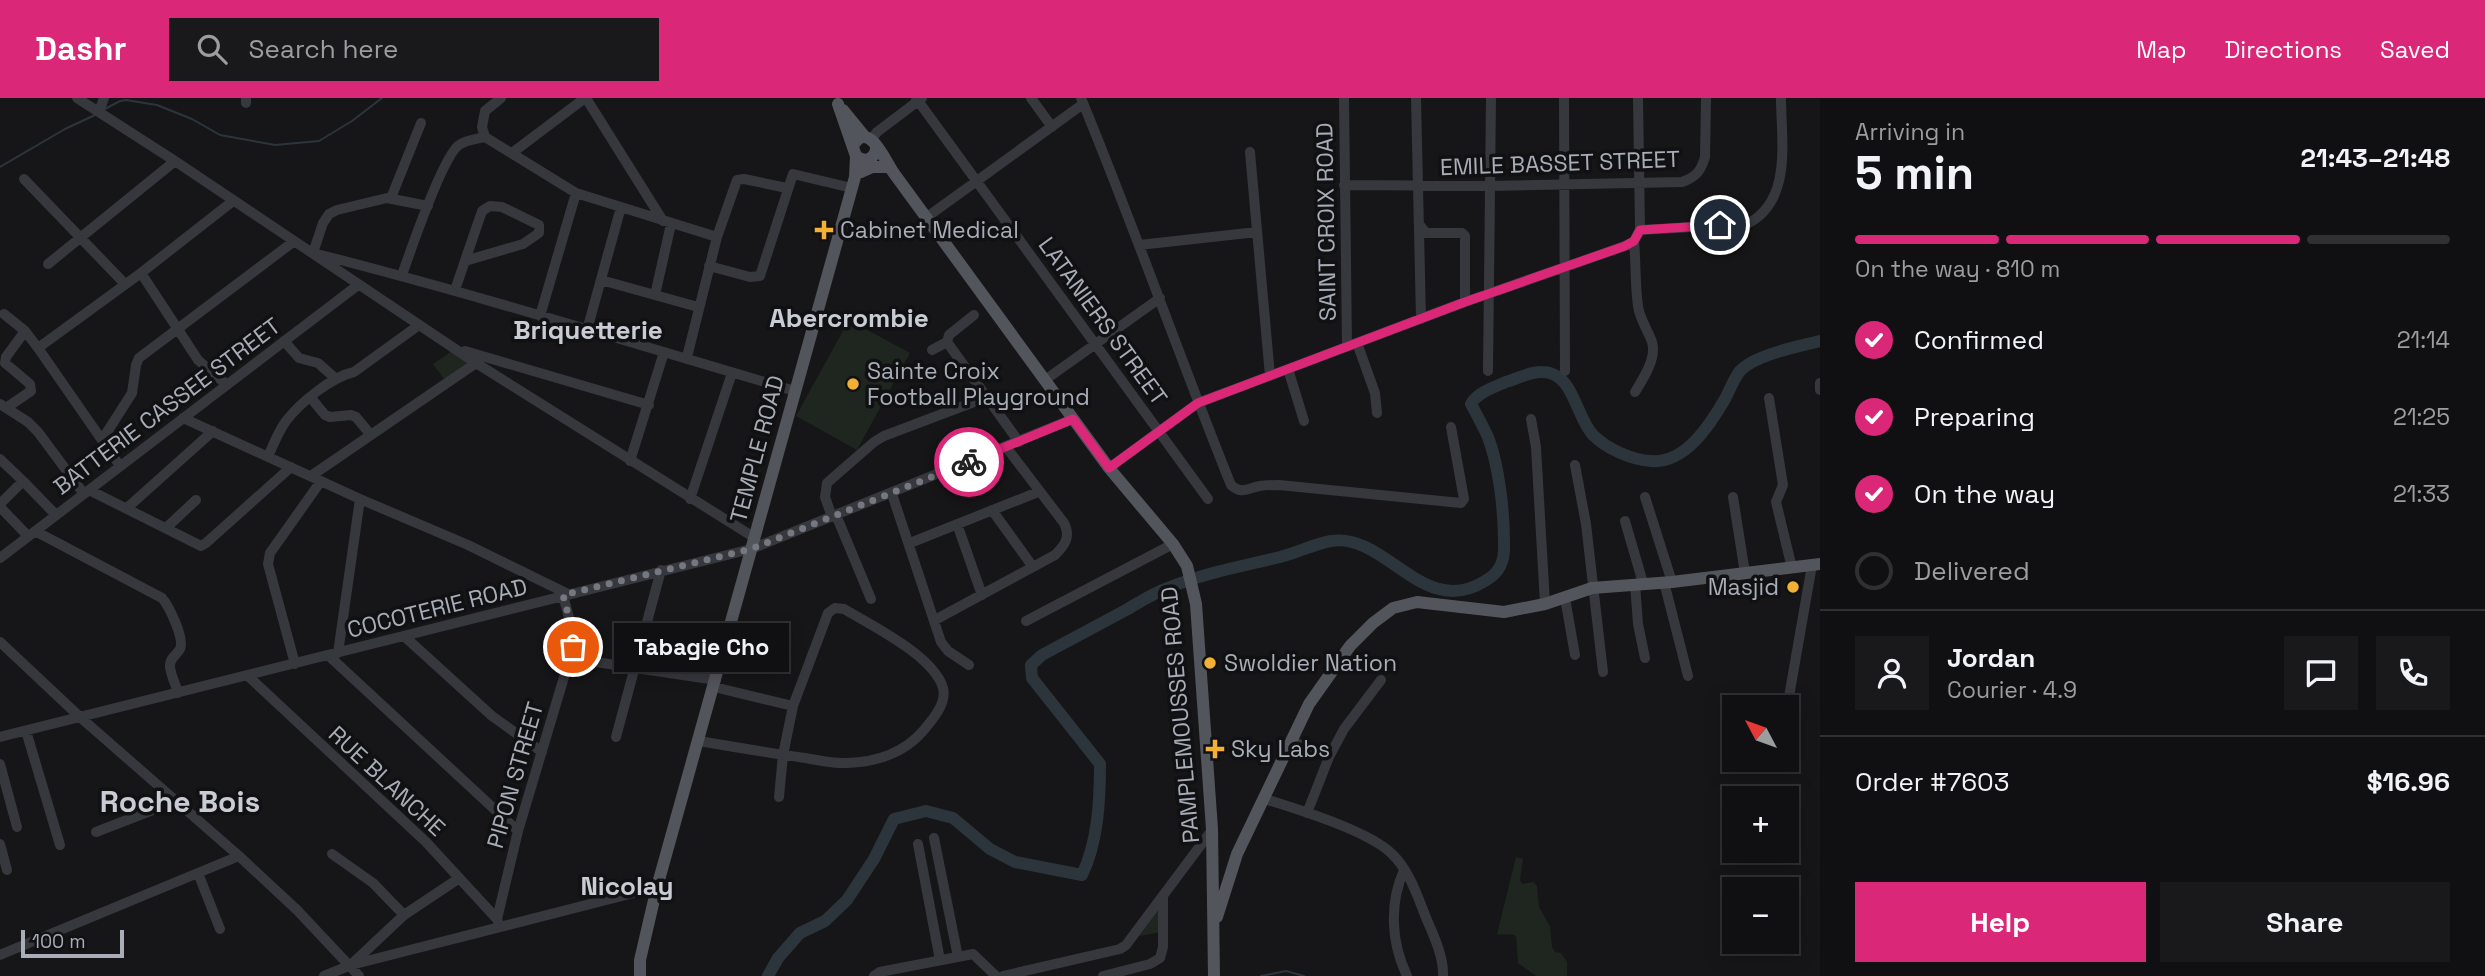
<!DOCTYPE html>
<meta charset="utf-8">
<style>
:root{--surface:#101012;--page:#19191b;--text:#f1f3f6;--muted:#9c9d9f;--line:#303032;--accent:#db2777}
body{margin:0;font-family:"Space Grotesk",sans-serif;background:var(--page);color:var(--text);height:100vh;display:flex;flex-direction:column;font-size:26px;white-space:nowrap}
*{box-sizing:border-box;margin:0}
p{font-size:23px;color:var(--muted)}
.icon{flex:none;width:38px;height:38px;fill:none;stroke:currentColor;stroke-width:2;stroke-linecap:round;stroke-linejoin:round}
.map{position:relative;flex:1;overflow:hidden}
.side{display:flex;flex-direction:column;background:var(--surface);width:665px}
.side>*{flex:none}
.needle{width:46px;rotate:311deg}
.fabs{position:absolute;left:1722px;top:597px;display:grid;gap:14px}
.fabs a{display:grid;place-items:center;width:77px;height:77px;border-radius:0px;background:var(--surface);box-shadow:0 4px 18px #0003,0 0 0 2px var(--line);font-size:35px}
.scale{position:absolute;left:21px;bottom:18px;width:103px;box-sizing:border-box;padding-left:7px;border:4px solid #a8adb8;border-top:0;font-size:19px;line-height:24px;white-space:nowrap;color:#a8adb8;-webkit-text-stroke:5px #111113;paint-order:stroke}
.pin{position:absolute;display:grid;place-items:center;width:60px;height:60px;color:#fff;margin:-30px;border:4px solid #fff;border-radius:50%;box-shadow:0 2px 7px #0007}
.courier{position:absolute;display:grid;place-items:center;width:70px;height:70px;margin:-35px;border:5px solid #db2777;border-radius:50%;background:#fff;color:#222;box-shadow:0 2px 9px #0007}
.bubble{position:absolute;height:49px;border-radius:0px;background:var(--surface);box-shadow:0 4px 18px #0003,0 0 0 2px var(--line);font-size:23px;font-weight:700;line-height:49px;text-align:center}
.headline em{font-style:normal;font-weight:700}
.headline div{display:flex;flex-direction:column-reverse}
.headline{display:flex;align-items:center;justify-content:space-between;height:119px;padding:0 35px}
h1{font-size:46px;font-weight:700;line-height:52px}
.bar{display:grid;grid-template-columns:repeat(4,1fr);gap:10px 7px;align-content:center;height:84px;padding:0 35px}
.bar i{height:9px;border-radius:5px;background:var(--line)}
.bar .active{background:var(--accent)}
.bar p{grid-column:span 4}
.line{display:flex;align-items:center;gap:18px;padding:0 35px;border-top:2px solid var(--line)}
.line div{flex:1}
.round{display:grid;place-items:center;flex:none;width:74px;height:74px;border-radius:0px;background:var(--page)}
ol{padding:0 35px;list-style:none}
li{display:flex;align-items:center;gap:21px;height:77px}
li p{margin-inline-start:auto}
li .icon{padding:7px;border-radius:50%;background:var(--accent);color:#fff;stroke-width:4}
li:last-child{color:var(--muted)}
li i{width:38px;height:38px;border:4px solid var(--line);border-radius:50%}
.cta{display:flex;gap:14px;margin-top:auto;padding:14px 35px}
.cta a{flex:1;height:80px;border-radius:0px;background:var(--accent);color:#fff;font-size:28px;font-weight:700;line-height:80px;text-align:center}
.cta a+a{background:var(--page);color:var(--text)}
header{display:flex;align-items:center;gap:42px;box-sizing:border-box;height:98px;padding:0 35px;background:var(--accent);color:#fff}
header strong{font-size:33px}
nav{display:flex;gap:38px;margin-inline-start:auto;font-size:24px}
.search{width:490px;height:63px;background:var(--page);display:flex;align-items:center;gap:18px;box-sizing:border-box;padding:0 24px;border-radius:0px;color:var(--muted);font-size:26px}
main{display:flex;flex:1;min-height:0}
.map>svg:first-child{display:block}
</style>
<header>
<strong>Dashr</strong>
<div class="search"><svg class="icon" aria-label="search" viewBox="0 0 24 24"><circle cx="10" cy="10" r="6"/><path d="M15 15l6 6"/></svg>Search here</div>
<nav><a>Map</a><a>Directions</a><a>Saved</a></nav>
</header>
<main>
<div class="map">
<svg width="1820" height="878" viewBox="0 0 1820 878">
<rect width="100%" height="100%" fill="#161618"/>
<path fill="#1e261f" d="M 849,222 L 910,255 L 857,352 L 796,318 Z
M 452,253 L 468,264 L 444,281 L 433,266 Z
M 1516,759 L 1523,761 L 1520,782 L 1522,786 L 1533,784 L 1537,788 L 1539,809 L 1550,828 L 1552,849 L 1555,854 L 1561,855 L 1567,864 L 1567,878 L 1536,878 L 1518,865 L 1516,838 C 1510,834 1504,838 1497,836 Z
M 1160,811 L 1162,834 L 1139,838 L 1158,812 Z"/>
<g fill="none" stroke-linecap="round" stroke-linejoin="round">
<path stroke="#2c353c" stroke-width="2" d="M 103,12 L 120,3 L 126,2 L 157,7 L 192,21 L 220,37 L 275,47 L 319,43 L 352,23 L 382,0
M 0,69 L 65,31 L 95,17
M 1261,878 L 1286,873 L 1304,878"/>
<path stroke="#2c353c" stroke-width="12" d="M 768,878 L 778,860 L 800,835 L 825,823 L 847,802 L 874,761 L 894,721 L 926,713 L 953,720 L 990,751 L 1015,764 L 1082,777 C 1098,744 1100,702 1100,666 L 1032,580 L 1031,567 L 1042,557 C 1070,542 1098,527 1126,512 C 1140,504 1153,495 1168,490 C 1204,475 1243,468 1280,459 C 1297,455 1314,446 1331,443 C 1386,434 1423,522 1485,483 C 1501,474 1505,462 1504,444 C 1504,413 1499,368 1488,339 C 1483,328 1477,317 1471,306 C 1477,295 1494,289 1506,284 C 1517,281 1531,273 1542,274 C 1574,274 1575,318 1593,337 C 1607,351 1632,362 1651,363 C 1685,366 1710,327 1725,301 C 1730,292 1734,280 1740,273 C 1754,257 1800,248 1820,243"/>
<path stroke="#37383d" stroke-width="10" d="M 77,0 L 175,63 L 476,265 L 755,440
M 586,0 L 663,123
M 916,0 L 1208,401
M 1031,0 L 1052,29
M 1081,0 C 1134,128 1179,258 1231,387 C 1242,397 1247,390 1260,388 C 1265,387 1273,387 1279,387 L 1461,405 L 1464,401 L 1451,329
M 1344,0 L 1347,248
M 1416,0 L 1421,221
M 1564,0 L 1565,273
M 246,5 L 246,0
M 99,14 L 104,0
M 485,39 L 482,29 L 485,13 L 501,0
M 872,41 L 877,34 L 922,0
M 1250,54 L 1270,278
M 512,55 L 585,0
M 24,81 L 125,186
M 1344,87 L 1489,88 L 1682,84 C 1696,79 1701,73 1705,59 L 1706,0
M 391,100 L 421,25
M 428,108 L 387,100 L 337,112 L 329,116 L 323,125 L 313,155 C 475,196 635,246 795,293
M 927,119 L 1083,6
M 1419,126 L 1426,135 L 1462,135 L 1465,138 L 1465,204
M 1640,132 L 1747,126 C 1793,103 1781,42 1781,0
M 1634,143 C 1636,164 1635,187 1638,208 C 1640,222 1648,232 1652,244 C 1657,260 1643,281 1635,294
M 1139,147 L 1257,134
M 48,166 L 175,63
M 709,168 L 750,179 L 760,178 L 793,76 L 852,90
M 141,175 L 198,262 L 227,287
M 402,177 C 410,154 443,58 459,47 C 466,42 476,41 485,39 L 576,95 L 717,139
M 601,182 L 698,209
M 455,192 L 482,113 L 490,108 L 502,109 L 539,127 L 539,135 L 523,146 L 465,163
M 655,197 L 671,126
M 4,216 L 25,233 L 38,250 L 120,368
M 974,217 L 949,237 L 947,244 L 1019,344
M 540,218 L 576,95
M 587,232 L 621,109
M 284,243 L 299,260 L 318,265 L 335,280
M 1357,245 L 1375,295 L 1377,315
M 38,250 L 141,175 L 233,103
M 932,252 L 947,244
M 465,253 L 649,307
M 687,259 L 717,139 L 737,82 L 744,81 L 787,90
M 1288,271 L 1304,323
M 1488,273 L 1491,0
M 1045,282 L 1160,200
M 1820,285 L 1820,292
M 311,300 L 325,317 L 330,319 L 351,317 L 356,319 L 370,336
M 1769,300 L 1783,387 L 1776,404 L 1792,470
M 0,306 L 28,324 L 38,334 L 84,396
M 6,310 L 31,293 L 30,286 L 5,265 L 6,259 L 25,233
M 183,320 L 360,401 L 468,447 L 568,496
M 1531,321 L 1536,349 L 1545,506
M 102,342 L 132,295 L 136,267 L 139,260 L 293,144
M 268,359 C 273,347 278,334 286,323 C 300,305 331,279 354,274 L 419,227
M 0,361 L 23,383 L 0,406
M 630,363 L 664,254
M 1575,367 L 1586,426 L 1603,574
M 1109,370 L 1198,305 L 1465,204 L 1625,148 L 1634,143 L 1640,132 L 1638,0
M 311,378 L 476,265
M 23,383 L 56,417
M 89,392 L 201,448 L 206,445 L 291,369
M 892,396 L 941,544 L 948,553 L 969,567
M 1645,399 L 1672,484
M 1733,399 L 1745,475
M 690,401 L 732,275
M 0,409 L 28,438
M 127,410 L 213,333
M 992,412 L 1033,469
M 836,417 L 871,501
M 832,419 L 825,399 L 827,385 L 874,344 L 884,338 L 987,299
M 1625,423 L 1643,485
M 957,426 L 982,497
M 166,430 L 196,402
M 35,433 L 162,500 C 169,508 185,541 180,551 C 177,557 169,560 170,569 C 171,578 176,587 178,595
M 910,445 L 1038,394
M 0,460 L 358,187
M 1664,484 L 1688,578
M 1635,486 L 1638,526 L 1645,560
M 1565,500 L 1575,557
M 935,522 L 1055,457 C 1065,447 1071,439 1064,425 L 1006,349
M 1026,523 L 1173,446
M 404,538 L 492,618 L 542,654
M 0,544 L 81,620 L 239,758 L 297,812 L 359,878
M 338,555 L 360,401
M 329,558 L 518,733
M 569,560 L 716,582
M 295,566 L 268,466 L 270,455 L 321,383
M 248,578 L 426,744 L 497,821
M 714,589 L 793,608
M 1787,610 L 1812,467
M 26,633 L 60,747
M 0,639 L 751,451 L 1073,321
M 616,639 L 661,472
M 699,643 C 734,649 769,655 805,660 C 818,662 833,666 847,665 C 876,664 904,655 923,633 C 932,622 947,606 943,590 C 934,558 871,527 844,511 L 835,510 L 828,515 L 793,608 L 783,657 L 779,699
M 1292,643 L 1329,659
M 0,666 L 17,729
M 1265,701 C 1297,711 1369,733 1392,756 C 1410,773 1418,800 1427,822 C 1434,838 1444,860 1443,878
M 1307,715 L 1329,659 L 1344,631 L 1381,582
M 96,734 L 176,703
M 934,740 L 958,859
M 0,746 L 7,772
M 918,746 L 940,862
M 332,756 L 373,785 L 404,817
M 1404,772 C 1389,806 1391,844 1407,878
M 198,775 L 220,831
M 498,824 L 497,821 L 518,733 L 573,549 L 573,535 L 563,497
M 0,857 L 239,758
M 354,864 L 404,817 L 458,781
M 324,878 L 351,867 L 657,789
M 874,878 L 880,874 L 973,856 L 996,878
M 1003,878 L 1120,851 L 1126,847 L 1212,732
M 1103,878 L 1150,866 L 1160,860 L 1163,849 L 1163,800"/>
<path stroke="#53555c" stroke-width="12" d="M 843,12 L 865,39
M 853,48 C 868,21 885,62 893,74 L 1109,370 L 1173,446 L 1187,468 L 1196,506 L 1212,731 L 1214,878
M 856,58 C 866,66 877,60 876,47
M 861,74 L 872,69 L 886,69
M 1217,819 L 1237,756 L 1309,606 L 1350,548 L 1373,525 L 1393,510 L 1417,504 L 1504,514 L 1545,506 L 1592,490 L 1672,484 L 1820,466
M 640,878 L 640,862 L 657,789 L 855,79 L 856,58 L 838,6"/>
</g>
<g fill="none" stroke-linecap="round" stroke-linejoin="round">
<path stroke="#757880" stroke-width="7" stroke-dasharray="0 12.6" d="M 573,549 L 573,535 L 563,497 L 751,451 L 969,364"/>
<path stroke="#db2777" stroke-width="9" d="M 969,364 L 1073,321 L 1109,370 L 1198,305 L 1465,204 L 1625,148 L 1634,143 L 1640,132 L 1720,127"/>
</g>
<g fill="#f2b134" stroke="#111113" stroke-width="2.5">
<path d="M820.5 121.5h7v7h7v7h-7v7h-7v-7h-7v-7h7z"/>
<circle cx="853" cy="286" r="7"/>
<circle cx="1793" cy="489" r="7"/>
<circle cx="1210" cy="565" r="7"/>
<path d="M1211.5 640.5h7v7h7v7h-7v7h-7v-7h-7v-7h7z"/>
</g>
<g text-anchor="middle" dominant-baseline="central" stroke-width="7" stroke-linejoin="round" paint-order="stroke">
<g font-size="23" fill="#a8adb8" stroke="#111113">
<text transform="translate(1560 65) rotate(-2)">EMILE BASSET STREET</text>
<text transform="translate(1326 124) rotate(-91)">SAINT CROIX ROAD</text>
<text transform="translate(1103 223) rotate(54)">LATANIERS STREET</text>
<text transform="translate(167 308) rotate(-37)">BATTERIE CASSEE STREET</text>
<text transform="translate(757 351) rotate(-75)">TEMPLE ROAD</text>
<text transform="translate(437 510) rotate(-14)">COCOTERIE ROAD</text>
<text transform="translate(1180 617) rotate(-95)">PAMPLEMOUSSES ROAD</text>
<text transform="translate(515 677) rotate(-74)">PIPON STREET</text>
<text transform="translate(387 683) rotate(43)">RUE BLANCHE</text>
</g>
<g font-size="23" fill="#a8adb8" stroke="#111113" text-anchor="start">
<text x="840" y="132">Cabinet Medical</text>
<text x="867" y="273">Sainte Croix<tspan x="867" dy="26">Football Playground</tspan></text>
<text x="1779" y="489" text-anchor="end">Masjid</text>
<text x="1224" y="565">Swoldier Nation</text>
<text x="1231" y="651">Sky Labs</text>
</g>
<g font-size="26" font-weight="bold" fill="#c9ccd4" stroke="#111113">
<text x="849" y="220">Abercrombie</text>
<text x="588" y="232">Briquetterie</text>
<text x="627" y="788">Nicolay</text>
</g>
<g font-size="30" font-weight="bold" fill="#c9ccd4" stroke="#111113">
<text x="180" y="703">Roche Bois</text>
</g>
</g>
</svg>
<div class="fabs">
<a><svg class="needle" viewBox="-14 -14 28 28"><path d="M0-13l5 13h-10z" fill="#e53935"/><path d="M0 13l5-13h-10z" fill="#9c9d9f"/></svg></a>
<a>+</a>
<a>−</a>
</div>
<div class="scale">100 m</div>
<div class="pin" style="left:573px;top:549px;background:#ea580c"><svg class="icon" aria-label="bag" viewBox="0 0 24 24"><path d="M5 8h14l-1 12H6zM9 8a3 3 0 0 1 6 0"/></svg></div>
<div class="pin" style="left:1720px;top:127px;background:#1f2937"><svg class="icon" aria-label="home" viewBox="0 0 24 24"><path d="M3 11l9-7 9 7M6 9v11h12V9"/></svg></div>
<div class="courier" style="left:969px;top:364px"><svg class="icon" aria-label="bike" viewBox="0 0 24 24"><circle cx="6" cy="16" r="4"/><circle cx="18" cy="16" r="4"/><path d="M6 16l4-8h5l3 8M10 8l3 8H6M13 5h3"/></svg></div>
<div class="bubble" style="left:614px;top:525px;width:175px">Tabagie Cho</div>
</div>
<section class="side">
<div class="headline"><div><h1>5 min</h1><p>Arriving in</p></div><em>21:43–21:48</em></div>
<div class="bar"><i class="active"></i><i class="active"></i><i class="active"></i><i></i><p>On the way · 810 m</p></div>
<ol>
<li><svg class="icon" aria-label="check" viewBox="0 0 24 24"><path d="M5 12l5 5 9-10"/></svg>Confirmed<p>21:14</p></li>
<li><svg class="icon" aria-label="check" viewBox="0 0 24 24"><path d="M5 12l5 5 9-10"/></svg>Preparing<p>21:25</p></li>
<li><svg class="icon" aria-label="check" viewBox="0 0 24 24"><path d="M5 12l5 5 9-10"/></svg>On the way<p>21:33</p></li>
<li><i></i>Delivered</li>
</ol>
<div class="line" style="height:126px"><a class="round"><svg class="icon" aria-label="person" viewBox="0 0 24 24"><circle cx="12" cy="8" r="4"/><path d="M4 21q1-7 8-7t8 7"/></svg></a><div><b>Jordan</b><p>Courier · 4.9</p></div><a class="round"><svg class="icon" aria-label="chat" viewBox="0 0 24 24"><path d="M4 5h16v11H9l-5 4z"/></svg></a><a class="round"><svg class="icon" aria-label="phone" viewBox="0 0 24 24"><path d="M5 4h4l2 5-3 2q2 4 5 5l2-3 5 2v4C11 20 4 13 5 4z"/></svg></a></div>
<div class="line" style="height:91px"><div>Order #7603</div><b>$16.96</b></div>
<div class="cta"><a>Help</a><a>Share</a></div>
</section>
</main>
